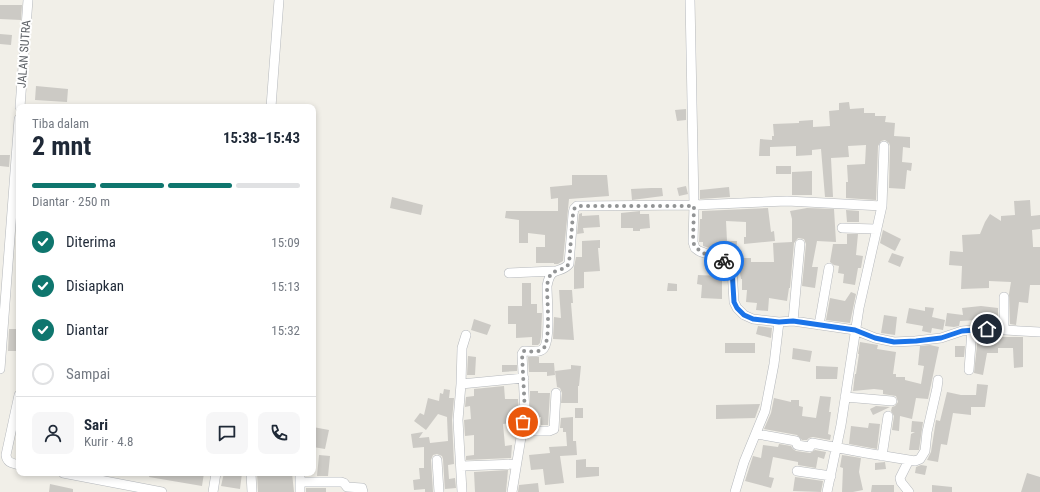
<!DOCTYPE html>
<html lang="id">
<meta charset="utf-8">
<style>
:root{--surface:#fff;--page:#f6f6f7;--text:#1f2937;--muted:#747a83;--line:#e0e1e3;--accent:#0f766e}
body{margin:0;font-family:"Roboto Condensed",sans-serif;background:var(--page);color:var(--text);height:100vh;display:flex;flex-direction:column;font-size:15px;white-space:nowrap}
*{box-sizing:border-box;margin:0}
p{font-size:13px;color:var(--muted)}
.icon{flex:none;width:22px;height:22px;fill:none;stroke:currentColor;stroke-width:2;stroke-linecap:round;stroke-linejoin:round}
.map{position:relative;flex:1;overflow:hidden}
.details{position:absolute;left:16px;top:104px;width:300px;height:372px;display:flex;flex-direction:column;background:var(--surface);border-radius:8px;box-shadow:0 2px 6px #0003}
.details>*{flex:none}
.pin{position:absolute;display:grid;place-items:center;width:34px;height:34px;color:#fff;margin:-17px;border:2px solid #fff;border-radius:50%;box-shadow:0 1px 4px #0007}
.courier{position:absolute;display:grid;place-items:center;width:40px;height:40px;margin:-20px;border:3px solid #1a73e8;border-radius:50%;background:#fff;color:#222;box-shadow:0 1px 5px #0007}
.head em{font-style:normal;font-weight:700}
.head div{display:flex;flex-direction:column-reverse}
.head{display:flex;align-items:center;justify-content:space-between;height:68px;padding:0 16px}
h1{font-size:26px;font-weight:700;line-height:30px}
.bar{display:grid;grid-template-columns:repeat(4,1fr);gap:6px 4px;align-content:center;height:48px;padding:0 16px}
.bar i{height:5px;border-radius:3px;background:var(--line)}
.bar .current{background:var(--accent)}
.bar p{grid-column:span 4}
.line{display:flex;align-items:center;gap:10px;padding:0 16px;border-top:1px solid var(--line)}
.line div{flex:1}
.round{display:grid;place-items:center;flex:none;width:42px;height:42px;border-radius:8px;background:var(--page)}
ol{padding:0 16px;list-style:none}
li{display:flex;align-items:center;gap:12px;height:44px}
li p{margin-inline-start:auto}
li .icon{padding:4px;border-radius:50%;background:var(--accent);color:#fff;stroke-width:4}
li:last-child{color:var(--muted)}
li i{width:22px;height:22px;border:2px solid var(--line);border-radius:50%}
.map>svg:first-child{display:block}
</style>
<div class="map">
<svg width="1040" height="492" viewBox="0 0 1040 492">
<rect width="100%" height="100%" fill="#f1efe8"/>
<path fill="#cccac5" d="M 0,5 L 22,5 L 21,20 L 0,19 Z
M 0,34 L 12,35 L 11,45 L 0,44 Z
M 36,86 L 68,89 L 67,102 L 35,100 Z
M 849,102 L 850,109 L 864,108 L 864,113 L 875,113 L 875,116 L 886,116 L 885,122 L 895,123 L 894,136 L 910,137 L 910,148 L 903,147 L 902,162 L 912,163 L 911,171 L 907,170 L 905,189 L 889,188 L 890,146 L 889,143 L 885,140 L 881,141 L 878,146 L 876,200 L 846,198 L 846,182 L 848,182 L 847,165 L 865,164 L 866,145 L 848,146 L 849,157 L 831,158 L 833,197 L 825,197 L 821,149 L 812,150 L 812,155 L 796,156 L 796,146 L 770,147 L 770,156 L 759,156 L 760,139 L 772,140 L 772,136 L 774,136 L 773,124 L 799,123 L 799,121 L 813,120 L 813,127 L 830,126 L 829,111 L 839,110 L 839,103 Z
M 686,109 L 686,120 L 677,121 L 675,110 Z
M 0,155 L 10,155 L 9,167 L 0,166 Z
M 776,166 L 791,166 L 791,174 L 776,174 Z
M 812,171 L 812,195 L 792,195 L 792,172 Z
M 572,175 L 607,175 L 609,196 L 569,199 L 563,261 L 558,264 L 554,264 L 554,263 L 536,263 L 536,247 L 545,247 L 545,235 L 528,233 L 528,243 L 519,243 L 519,220 L 505,218 L 506,211 L 558,211 L 558,198 L 551,199 L 550,187 L 572,185 Z
M 686,186 L 688,194 L 679,196 L 677,188 Z
M 729,187 L 730,197 L 700,199 L 700,190 Z
M 651,188 L 662,188 L 663,196 L 632,200 L 631,189 Z
M 392,197 L 423,205 L 421,215 L 390,208 Z
M 1030,200 L 1031,216 L 1040,215 L 1040,229 L 1032,230 L 1033,246 L 1033,247 L 1040,247 L 1040,285 L 1030,285 L 1028,303 L 1019,302 L 1016,325 L 1010,324 L 1009,294 L 1011,282 L 989,281 L 989,288 L 961,289 L 962,266 L 949,265 L 950,251 L 963,252 L 962,235 L 980,234 L 985,222 L 990,214 L 1001,221 L 1001,216 L 1015,215 L 1014,201 Z
M 768,208 L 771,232 L 774,231 L 775,241 L 744,244 L 744,237 L 746,237 L 746,222 L 726,221 L 727,241 L 737,241 L 736,261 L 728,256 L 728,248 L 712,249 L 703,246 L 703,242 L 699,242 L 700,219 L 702,219 L 702,211 Z
M 807,208 L 834,209 L 836,242 L 817,241 L 812,267 L 818,267 L 815,288 L 802,286 L 806,244 L 804,239 L 798,238 L 794,243 L 790,288 L 789,288 L 787,301 L 769,298 L 768,311 L 756,310 L 757,303 L 746,302 L 747,290 L 742,290 L 742,279 L 741,279 L 740,273 L 738,273 L 738,258 L 751,258 L 751,262 L 774,262 L 773,243 L 792,242 L 792,219 L 790,211 Z
M 846,210 L 859,211 L 859,222 L 847,222 Z
M 640,211 L 640,214 L 649,214 L 650,228 L 640,229 L 640,231 L 633,231 L 633,228 L 621,228 L 621,213 Z
M 582,213 L 582,216 L 599,215 L 600,227 L 583,228 L 584,233 L 577,234 L 579,214 Z
M 883,230 L 901,239 L 895,251 L 880,243 Z
M 847,234 L 858,234 L 856,255 L 863,256 L 861,268 L 858,268 L 855,285 L 843,283 L 844,274 L 838,273 L 839,266 L 834,265 L 830,262 L 833,244 L 847,244 Z
M 600,240 L 600,248 L 598,248 L 600,271 L 584,272 L 584,288 L 574,289 L 574,267 L 576,257 L 582,257 L 582,241 Z
M 892,253 L 904,257 L 900,267 L 888,262 Z
M 698,275 L 722,276 L 722,299 L 701,298 L 702,285 L 697,284 Z
M 522,283 L 531,283 L 531,304 L 537,304 L 537,313 L 542,313 L 541,337 L 540,343 L 538,345 L 532,345 L 532,337 L 516,338 L 516,324 L 508,324 L 508,306 L 522,306 Z
M 668,283 L 677,284 L 677,291 L 667,291 Z
M 559,290 L 572,290 L 573,303 L 571,303 L 574,340 L 553,339 L 554,317 L 561,318 Z
M 851,292 L 856,294 L 850,323 L 826,320 L 830,298 L 845,301 Z
M 981,306 L 998,308 L 998,324 L 978,323 L 978,320 L 960,321 L 959,326 L 954,327 L 945,326 L 947,313 L 963,315 L 962,308 Z
M 925,307 L 934,308 L 932,317 L 945,320 L 943,330 L 932,328 L 931,333 L 922,331 L 923,326 L 906,323 L 909,308 L 925,311 Z
M 884,315 L 897,317 L 895,335 L 881,333 Z
M 474,319 L 491,325 L 487,335 L 471,330 Z
M 758,326 L 772,328 L 771,338 L 756,334 Z
M 9,329 L 19,329 L 19,351 L 8,351 Z
M 986,335 L 986,337 L 1023,337 L 1023,367 L 1014,368 L 1013,348 L 998,348 L 998,353 L 987,353 L 983,375 L 974,373 L 978,336 Z
M 860,342 L 878,345 L 877,349 L 896,352 L 893,374 L 896,374 L 896,377 L 905,377 L 905,380 L 921,384 L 924,366 L 918,365 L 920,346 L 930,345 L 939,347 L 928,399 L 916,398 L 912,419 L 900,416 L 899,431 L 892,430 L 894,416 L 891,411 L 892,407 L 895,406 L 898,402 L 896,396 L 883,394 L 883,390 L 874,389 L 853,391 L 855,374 L 856,374 L 859,354 L 858,354 Z
M 725,343 L 755,343 L 755,353 L 725,353 Z
M 955,346 L 965,346 L 964,357 L 955,357 Z
M 793,348 L 812,351 L 810,362 L 792,359 Z
M 468,356 L 476,357 L 475,375 L 467,375 Z
M 528,357 L 539,357 L 539,363 L 554,363 L 555,375 L 547,376 L 547,372 L 529,372 Z
M 502,365 L 517,365 L 517,371 L 502,372 Z
M 571,365 L 581,366 L 579,386 L 578,386 L 578,403 L 561,403 L 562,393 L 560,388 L 557,387 L 555,371 L 571,369 Z
M 816,366 L 838,367 L 837,379 L 816,379 Z
M 977,384 L 988,385 L 985,407 L 971,407 L 971,415 L 953,413 L 947,445 L 941,444 L 938,462 L 927,460 L 931,452 L 936,420 L 940,421 L 947,392 L 961,395 L 976,395 Z
M 504,386 L 505,399 L 518,399 L 519,413 L 517,422 L 503,424 L 505,446 L 512,445 L 511,458 L 466,460 L 466,456 L 474,455 L 474,435 L 465,436 L 464,420 L 471,419 L 470,406 L 465,407 L 466,397 L 474,396 L 474,389 Z
M 444,389 L 450,390 L 449,398 L 454,398 L 452,420 L 454,464 L 448,465 L 449,479 L 455,478 L 456,488 L 445,489 L 445,492 L 443,459 L 442,456 L 437,454 L 433,455 L 431,460 L 433,492 L 425,492 L 425,489 L 414,490 L 413,480 L 420,479 L 419,468 L 424,468 L 424,447 L 413,448 L 411,434 L 423,432 L 419,438 L 429,437 L 430,443 L 448,441 L 447,417 L 438,414 L 426,430 L 414,421 L 420,413 L 424,415 L 428,398 L 439,401 L 440,393 L 443,394 Z
M 530,391 L 538,391 L 538,393 L 550,393 L 548,425 L 541,425 L 541,417 L 530,417 Z
M 820,396 L 831,397 L 829,412 L 831,412 L 828,434 L 831,435 L 830,440 L 813,437 L 809,438 L 807,440 L 802,440 L 797,435 L 764,429 L 771,413 L 774,398 L 791,402 L 791,400 L 799,400 L 799,406 L 803,407 L 802,416 L 816,418 Z
M 760,404 L 755,418 L 716,419 L 716,405 Z
M 876,406 L 890,407 L 873,415 L 870,409 Z
M 575,408 L 583,408 L 583,418 L 575,418 Z
M 573,417 L 573,441 L 576,441 L 577,455 L 560,456 L 564,483 L 545,485 L 543,469 L 531,470 L 529,455 L 550,453 L 549,447 L 567,446 L 566,432 L 563,432 L 563,428 L 560,428 L 561,418 Z
M 912,421 L 923,422 L 919,450 L 909,450 L 911,434 L 915,432 L 911,432 Z
M 869,423 L 880,424 L 877,449 L 849,444 L 851,426 L 868,428 Z
M 313,427 L 329,430 L 325,449 L 313,447 Z
M 779,444 L 791,446 L 793,449 L 796,451 L 810,453 L 815,450 L 826,452 L 824,459 L 818,457 L 816,468 L 798,465 L 798,462 L 773,457 L 769,477 L 774,478 L 771,488 L 745,481 L 753,456 L 761,458 L 763,445 L 778,447 Z
M 319,455 L 330,456 L 328,476 L 317,476 Z
M 842,455 L 861,458 L 859,472 L 863,490 L 853,492 L 842,492 L 843,468 L 840,467 Z
M 586,459 L 586,467 L 599,467 L 599,476 L 576,478 L 576,460 Z
M 885,462 L 886,469 L 875,470 L 875,463 Z
M 921,465 L 927,466 L 925,475 L 915,473 L 916,467 Z
M 508,470 L 506,492 L 475,492 L 474,472 Z
M 150,473 L 204,473 L 202,486 L 149,477 Z
M 224,473 L 242,473 L 240,489 L 221,486 Z
M 257,473 L 292,473 L 294,492 L 258,492 Z
M 1027,473 L 1040,477 L 1040,492 L 1021,492 Z
M 795,477 L 823,481 L 821,492 L 793,491 Z
M 538,483 L 539,492 L 518,492 L 519,485 Z
M 50,484 L 73,489 L 73,492 L 49,492 Z
M 872,485 L 894,485 L 894,492 L 871,492 Z
M 932,485 L 952,487 L 952,492 L 932,492 Z
M 306,488 L 326,488 L 326,492 L 306,492 Z"/>
<g fill="none" stroke-linecap="round" stroke-linejoin="round">
<defs>
<path id="minor" d="M 690,0 L 694,205 L 787,201 L 882,206 L 859,308 L 841,425 L 827,492
M 20,107 L 28,0
M 271,107 L 279,0
M 882,206 L 884,146
M 842,228 L 876,229
M 509,273 L 554,271
M 793,321 L 800,244
M 819,325 L 829,268
M 1004,330 L 1004,297
M 0,369 L 19,119
M 969,370 L 972,330
M 461,384 L 462,348 L 466,335
M 19,395 L 6,455 C 7,463 12,463 19,465
M 845,397 L 892,401
M 522,431 L 549,431 L 554,429 L 556,393
M 757,434 L 796,441 L 797,445 L 810,447 L 812,443 L 866,453 L 915,461 L 920,459 L 925,451 L 927,432 L 937,388 L 938,380
M 882,456 L 888,416
M 437,460 L 439,492
M 461,466 L 516,464
M 797,471 L 831,476
M 63,473 L 162,492
M 251,473 L 252,492
M 300,482 L 341,482 L 344,483 L 347,487 L 362,488 L 363,492
M 213,492 L 216,473
M 300,492 L 300,473
M 462,492 L 458,420 L 461,384 L 524,378
M 512,492 L 525,413 L 522,354 L 524,351 C 529,351 539,353 543,349 C 551,342 547,299 547,286 C 551,264 560,275 569,264 L 573,214 L 574,209 L 577,206 L 694,205 L 693,242 L 695,248 L 699,251 C 709,255 727,258 732,269 L 734,302 L 737,308 L 744,315 L 753,319 L 779,322 L 793,321 L 855,330 L 875,338 L 894,342 L 915,341 L 941,338 L 962,331 L 972,330 L 987,329 L 1040,332
M 735,492 L 744,462 L 765,411 L 774,364 L 779,322
M 909,492 L 901,482 L 900,478 L 909,460"/>
</defs>
<use href="#minor" stroke="#b5b8bc" stroke-width="10"/>
<use href="#minor" stroke="#fff" stroke-width="9"/>
</g>
<g fill="none" stroke-linecap="round" stroke-linejoin="round">
<path stroke="#929495" stroke-width="4" stroke-dasharray="0 7.2" d="M 523,422 L 525,413 L 522,354 L 524,351 C 529,351 539,353 543,349 C 551,342 547,299 547,286 C 550,265 559,275 569,264 L 573,214 L 574,209 L 578,206 L 694,206 L 693,242 C 698,254 713,257 724,261"/>
<path stroke="#1a73e8" stroke-width="5" d="M 724,261 L 730,265 L 732,269 L 734,302 L 737,308 L 744,315 L 753,319 L 779,322 L 793,321 L 855,330 L 875,338 L 894,342 L 916,341 L 941,338 L 962,331 L 987,329"/>
</g>
<g text-anchor="middle" dominant-baseline="central" stroke-width="4" stroke-linejoin="round" paint-order="stroke">
<g font-size="12" fill="#5f6368" stroke="#fff">
<text transform="translate(24 54) rotate(-86)">JALAN SUTRA</text>
</g>
</g>
</svg>
<div class="pin" style="left:523px;top:422px;background:#ea580c"><svg class="icon" aria-label="bag" viewBox="0 0 24 24"><path d="M5 8h14l-1 12H6zM9 8a3 3 0 0 1 6 0"/></svg></div>
<div class="pin" style="left:987px;top:329px;background:#1f2937"><svg class="icon" aria-label="home" viewBox="0 0 24 24"><path d="M3 11l9-7 9 7M6 9v11h12V9"/></svg></div>
<div class="courier" style="left:724px;top:261px"><svg class="icon" aria-label="bike" viewBox="0 0 24 24"><circle cx="6" cy="16" r="4"/><circle cx="18" cy="16" r="4"/><path d="M6 16l4-8h5l3 8M10 8l3 8H6M13 5h3"/></svg></div>
<section class="details">
<div class="head"><div><h1>2 mnt</h1><p>Tiba dalam</p></div><em>15:38–15:43</em></div>
<div class="bar"><i class="current"></i><i class="current"></i><i class="current"></i><i></i><p>Diantar · 250 m</p></div>
<ol>
<li><svg class="icon" aria-label="check" viewBox="0 0 24 24"><path d="M5 12l5 5 9-10"/></svg>Diterima<p>15:09</p></li>
<li><svg class="icon" aria-label="check" viewBox="0 0 24 24"><path d="M5 12l5 5 9-10"/></svg>Disiapkan<p>15:13</p></li>
<li><svg class="icon" aria-label="check" viewBox="0 0 24 24"><path d="M5 12l5 5 9-10"/></svg>Diantar<p>15:32</p></li>
<li><i></i>Sampai</li>
</ol>
<div class="line" style="height:72px"><a class="round"><svg class="icon" aria-label="person" viewBox="0 0 24 24"><circle cx="12" cy="8" r="4"/><path d="M4 21q1-7 8-7t8 7"/></svg></a><div><b>Sari</b><p>Kurir · 4.8</p></div><a class="round"><svg class="icon" aria-label="chat" viewBox="0 0 24 24"><path d="M4 5h16v11H9l-5 4z"/></svg></a><a class="round"><svg class="icon" aria-label="phone" viewBox="0 0 24 24"><path d="M5 4h4l2 5-3 2q2 4 5 5l2-3 5 2v4C11 20 4 13 5 4z"/></svg></a></div>
</section>
</div>
